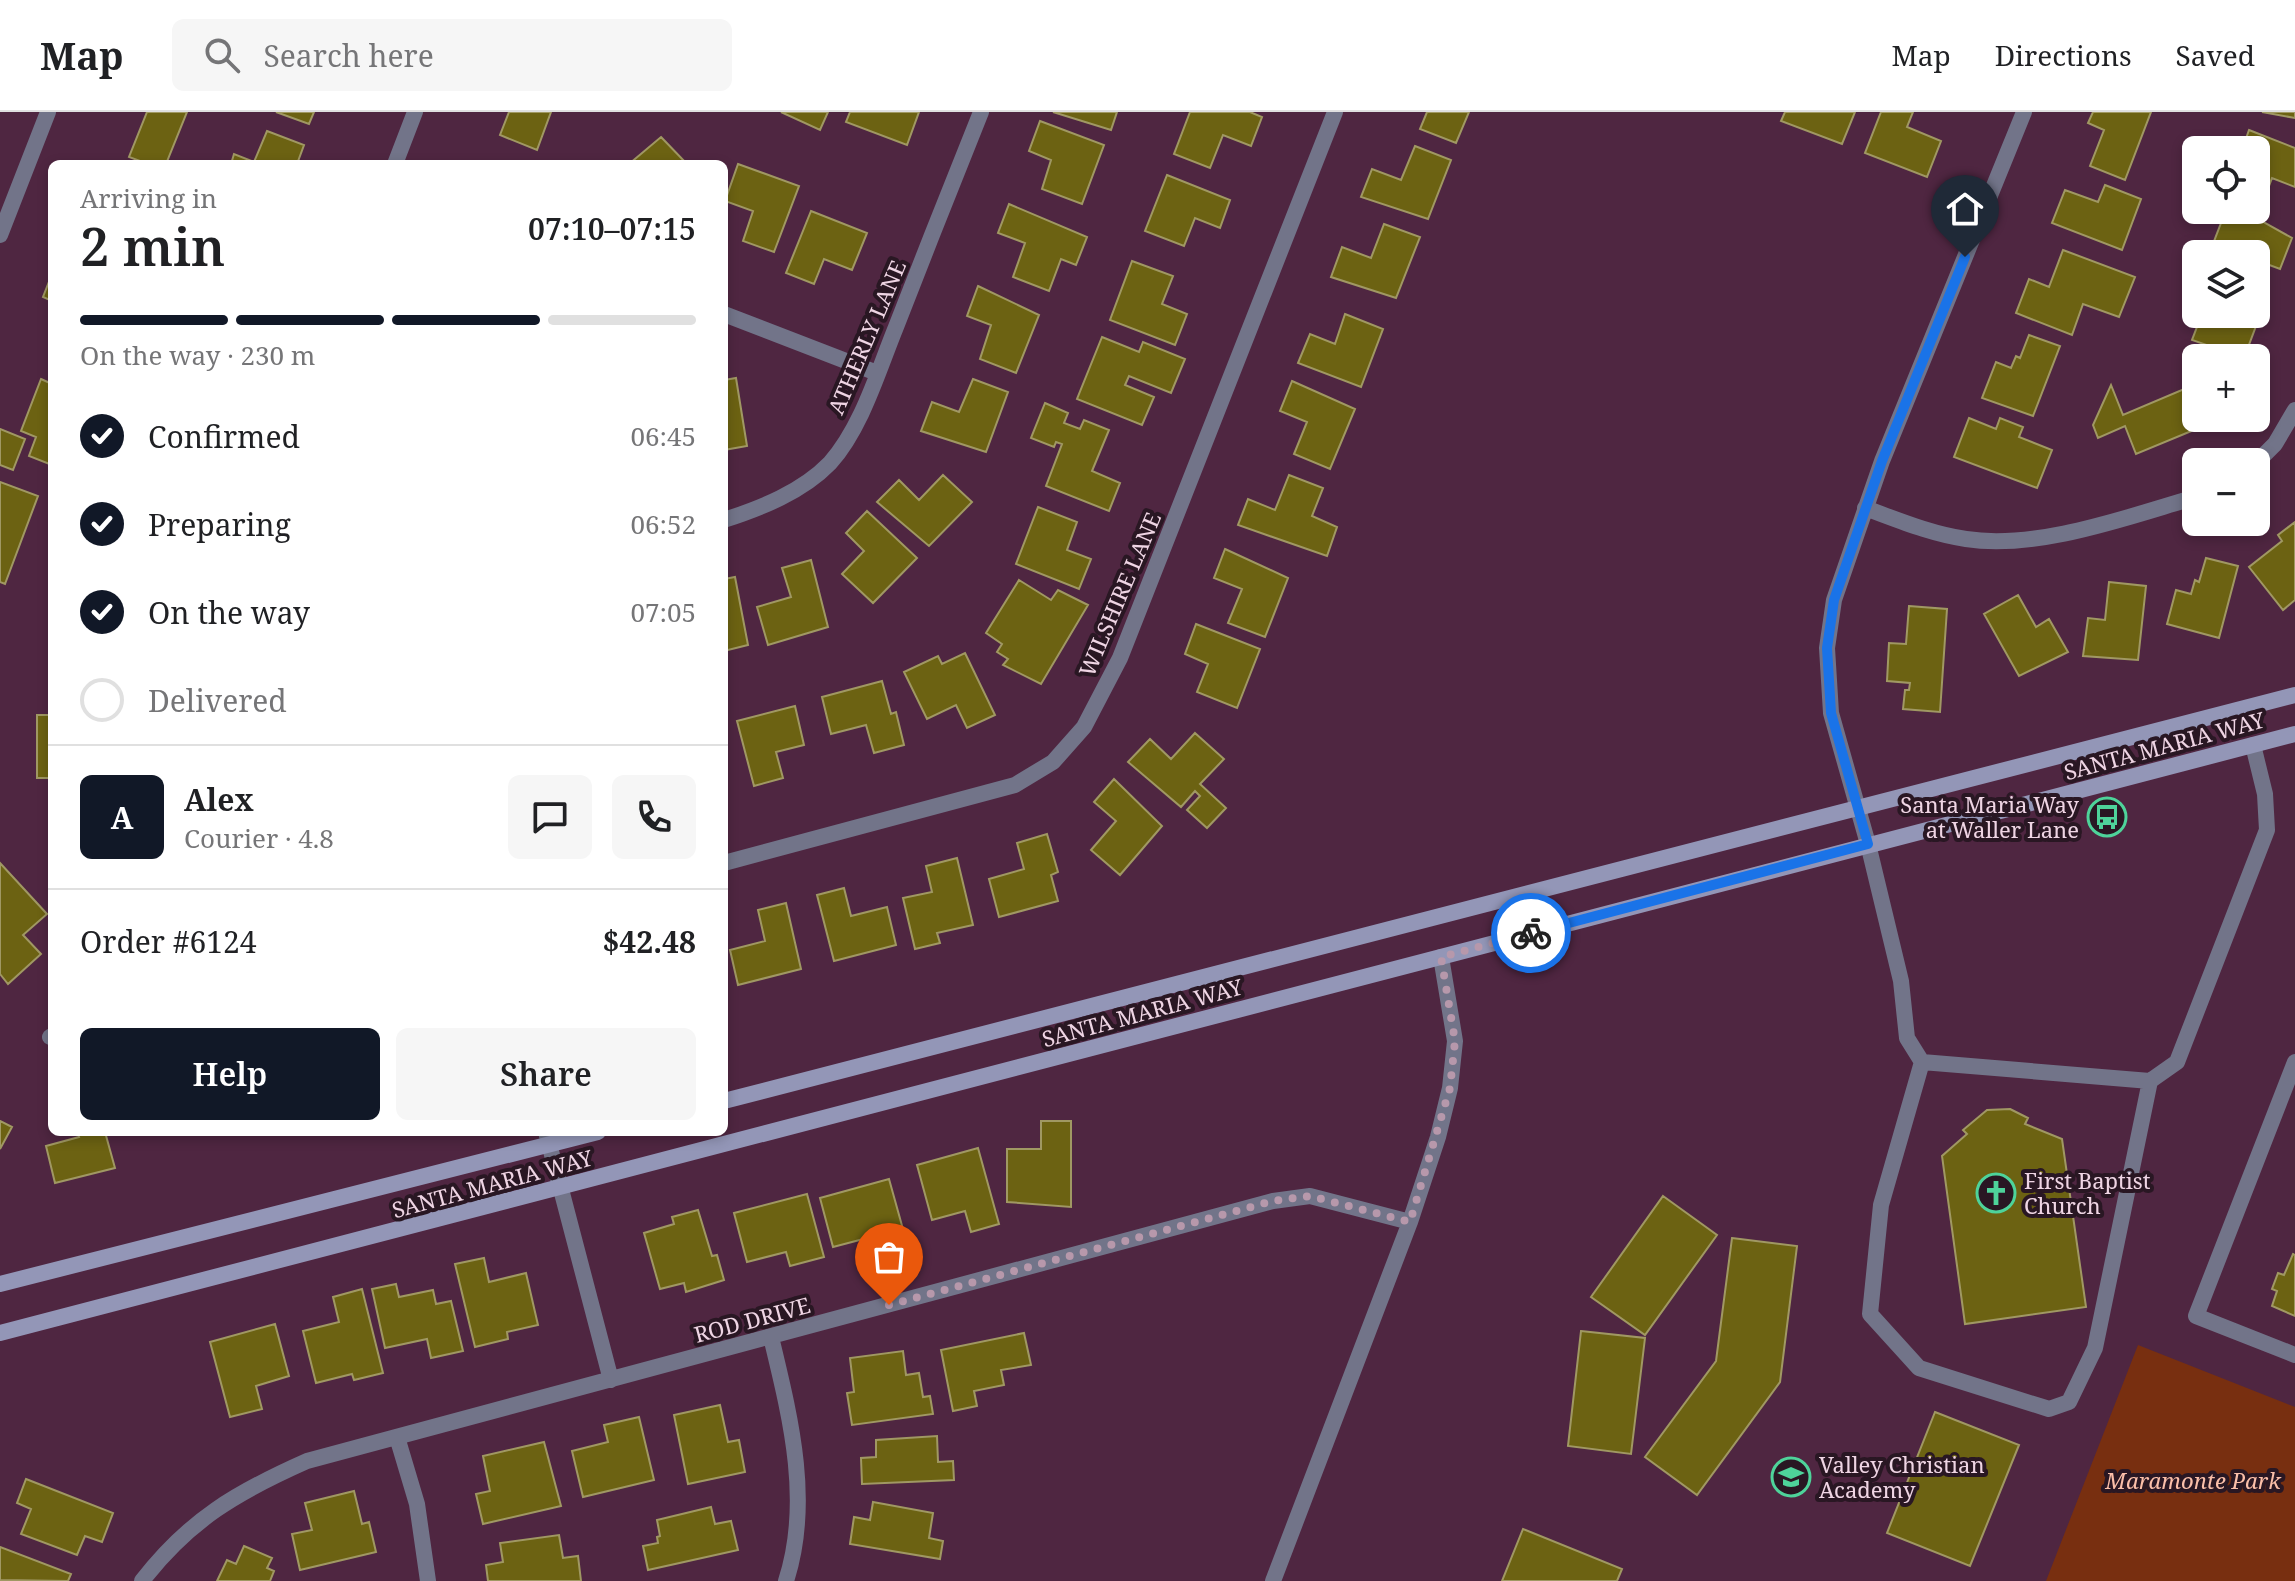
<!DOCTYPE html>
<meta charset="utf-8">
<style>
:root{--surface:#fff;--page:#f6f6f6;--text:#202124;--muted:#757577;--line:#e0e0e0;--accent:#111827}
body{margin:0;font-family:"Noto Serif",serif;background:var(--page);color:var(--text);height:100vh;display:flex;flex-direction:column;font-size:30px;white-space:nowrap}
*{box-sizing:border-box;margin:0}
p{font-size:26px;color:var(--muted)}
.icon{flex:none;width:44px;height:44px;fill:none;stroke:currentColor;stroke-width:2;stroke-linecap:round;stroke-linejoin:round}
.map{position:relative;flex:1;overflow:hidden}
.side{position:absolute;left:48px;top:48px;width:680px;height:976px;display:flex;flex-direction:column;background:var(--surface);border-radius:12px;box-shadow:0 4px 12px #0003}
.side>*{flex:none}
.controls{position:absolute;left:2182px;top:24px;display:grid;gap:16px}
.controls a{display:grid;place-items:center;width:88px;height:88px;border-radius:12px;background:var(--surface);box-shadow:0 4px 12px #0003;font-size:40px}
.pin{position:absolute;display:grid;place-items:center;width:68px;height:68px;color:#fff;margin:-82px -34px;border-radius:50% 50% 50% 0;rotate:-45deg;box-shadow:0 0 8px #0007}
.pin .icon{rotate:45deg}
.courier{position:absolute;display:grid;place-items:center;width:80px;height:80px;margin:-40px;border:6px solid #1a73e8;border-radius:50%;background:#fff;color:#222;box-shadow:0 2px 10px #0007}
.headline em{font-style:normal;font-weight:600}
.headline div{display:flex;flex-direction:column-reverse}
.headline{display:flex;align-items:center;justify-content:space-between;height:136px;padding:0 32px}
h1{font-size:52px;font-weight:600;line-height:60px}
.bar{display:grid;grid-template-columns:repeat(4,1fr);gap:12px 8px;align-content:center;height:96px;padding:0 32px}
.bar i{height:10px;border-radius:6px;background:var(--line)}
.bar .on{background:var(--accent)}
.bar p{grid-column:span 4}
.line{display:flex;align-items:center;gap:20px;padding:0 32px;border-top:2px solid var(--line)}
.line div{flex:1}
.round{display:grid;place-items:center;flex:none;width:84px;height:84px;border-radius:12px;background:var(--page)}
ol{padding:0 32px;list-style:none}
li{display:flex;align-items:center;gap:24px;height:88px}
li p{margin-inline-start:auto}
li .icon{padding:8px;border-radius:50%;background:var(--accent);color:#fff;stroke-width:4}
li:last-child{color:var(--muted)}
li i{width:44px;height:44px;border:4px solid var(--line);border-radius:50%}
.action{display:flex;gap:16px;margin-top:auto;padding:16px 32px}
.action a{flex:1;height:92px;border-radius:12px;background:var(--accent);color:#fff;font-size:32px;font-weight:600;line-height:92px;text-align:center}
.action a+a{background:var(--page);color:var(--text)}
header{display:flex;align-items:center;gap:48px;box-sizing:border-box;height:112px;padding:0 40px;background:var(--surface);border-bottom:2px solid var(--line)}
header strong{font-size:38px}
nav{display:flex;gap:44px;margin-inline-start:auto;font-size:28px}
.search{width:560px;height:72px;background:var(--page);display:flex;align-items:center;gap:20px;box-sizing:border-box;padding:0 28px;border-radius:12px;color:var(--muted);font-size:30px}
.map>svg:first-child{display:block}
</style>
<header>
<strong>Map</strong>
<div class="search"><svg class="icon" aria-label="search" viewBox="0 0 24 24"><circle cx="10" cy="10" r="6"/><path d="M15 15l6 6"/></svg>Search here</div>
<nav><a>Map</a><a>Directions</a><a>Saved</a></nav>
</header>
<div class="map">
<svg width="2295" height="1469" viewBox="0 0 2295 1469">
<rect width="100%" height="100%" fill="#4f2641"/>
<path fill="#782f10" d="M 2138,1233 L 2295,1295 L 2295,1469 L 2046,1469 Z"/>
<path fill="#6c6212" stroke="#a09863" stroke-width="2" d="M 147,0 L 187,0 L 166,52 L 148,52 L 129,45 Z
M 276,0 L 314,0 L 309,12 Z
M 509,0 L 551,0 L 537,38 L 500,23 Z
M 781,0 L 828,0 L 820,18 Z
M 850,0 L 919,0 L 907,33 L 846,10 Z
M 1053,0 L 1117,0 L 1111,18 Z
M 1190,0 L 1250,0 L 1262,5 L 1251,34 L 1223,23 L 1210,56 L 1174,42 Z
M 1427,0 L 1469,0 L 1456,31 L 1420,17 Z
M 1785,0 L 1855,0 L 1842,32 L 1781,9 Z
M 1881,0 L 1913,0 L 1907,15 L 1941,29 L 1927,65 L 1865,41 Z
M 2093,0 L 2151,0 L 2125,68 L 2090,54 L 2104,18 L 2088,11 Z
M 2262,0 L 2295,0 L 2295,6 Z
M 1040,9 L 1104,33 L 1082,92 L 1042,77 L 1051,48 L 1029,39 Z
M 2249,18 L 2295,36 L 2295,75 L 2272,66 L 2266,82 L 2256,79 L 2256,38 L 2242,38 Z
M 267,19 L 304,33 L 297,52 L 231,52 L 234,42 L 254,50 Z
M 661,25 L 687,52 L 629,52 Z
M 1415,34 L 1451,48 L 1428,107 L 1361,85 L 1372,57 L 1401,68 Z
M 738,52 L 799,74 L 774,140 L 743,129 L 753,99 L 725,89 Z
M 1167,63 L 1230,88 L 1220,116 L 1195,106 L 1184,134 L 1145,119 Z
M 2105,73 L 2141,87 L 2122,138 L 2052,111 L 2065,78 L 2098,90 Z
M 2256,91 L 2265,95 L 2260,108 L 2292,126 L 2280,157 L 2256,148 L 2256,142 L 2240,142 L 2213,132 L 2226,98 L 2256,98 Z
M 1009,92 L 1087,125 L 1076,153 L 1061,147 L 1049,179 L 1013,165 L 1025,131 L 998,121 Z
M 811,99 L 867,121 L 852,158 L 824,147 L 814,172 L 786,161 Z
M 1384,112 L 1420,125 L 1396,186 L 1331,165 L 1342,135 L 1371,146 Z
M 2063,138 L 2135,165 L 2119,205 L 2083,192 L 2072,223 L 2016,201 L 2029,167 L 2049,175 Z
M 1132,149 L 1173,164 L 1162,192 L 1187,202 L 1175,233 L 1110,208 Z
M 52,162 L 52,189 L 43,185 Z
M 978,174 L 1039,203 L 1016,261 L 980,247 L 991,213 L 967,204 Z
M 1345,202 L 1383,217 L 1361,275 L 1298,251 L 1310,222 L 1335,232 Z
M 2202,202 L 2242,202 L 2239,208 L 2256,214 L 2244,246 L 2192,228 Z
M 2029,223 L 2060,234 L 2033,304 L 1982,286 L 1996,250 L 2011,256 L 2016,244 L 2020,246 Z
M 1102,225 L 1139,240 L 1143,230 L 1185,247 L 1171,281 L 1129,264 L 1125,273 L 1154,285 L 1142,313 L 1077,287 Z
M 736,266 L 747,334 L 724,338 L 724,268 Z
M 41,267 L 52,272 L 52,353 L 29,344 L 36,325 L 21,319 Z
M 973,267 L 1008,280 L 986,340 L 921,319 L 932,290 L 959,300 Z
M 1292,269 L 1355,297 L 1330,357 L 1294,342 L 1307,310 L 1280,299 Z
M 2196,272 L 2196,306 L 2218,308 L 2136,342 L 2125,314 L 2098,326 L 2093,313 L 2111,273 L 2123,303 Z
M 1045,291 L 1068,301 L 1064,311 L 1080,317 L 1084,308 L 1109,318 L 1092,359 L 1120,371 L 1109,399 L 1046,374 L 1062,332 L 1056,330 L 1054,335 L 1031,326 Z
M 1969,306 L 1996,317 L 2000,306 L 2023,315 L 2019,325 L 2052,338 L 2037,376 L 1954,345 Z
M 0,317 L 25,327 L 13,358 L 0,353 Z
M 943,363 L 972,390 L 929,434 L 877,390 L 899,368 L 919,388 Z
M 1289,363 L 1323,376 L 1312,404 L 1337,415 L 1327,444 L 1238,413 L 1248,387 L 1275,398 Z
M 0,370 L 38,384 L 5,472 L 0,470 Z
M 1038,395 L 1077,410 L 1067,438 L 1091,447 L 1079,477 L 1016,452 Z
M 867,399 L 917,446 L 873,491 L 842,462 L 864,439 L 846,421 Z
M 2295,410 L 2295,488 L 2283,498 L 2249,455 L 2282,429 L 2278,423 Z
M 1225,437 L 1288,466 L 1265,525 L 1228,511 L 1242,477 L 1214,466 Z
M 2206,446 L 2238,454 L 2219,526 L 2167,512 L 2176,478 L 2191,482 L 2195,468 L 2199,470 Z
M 811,448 L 828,515 L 768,533 L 757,495 L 791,485 L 782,456 Z
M 735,465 L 748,533 L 724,539 L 724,467 Z
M 1019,468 L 1051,488 L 1058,478 L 1088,493 L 1041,572 L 1003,553 L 1008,547 L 997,540 L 1002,532 L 986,521 Z
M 2109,470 L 2146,474 L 2138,548 L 2083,544 L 2088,506 L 2105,508 Z
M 2018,483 L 2036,515 L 2049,507 L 2068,540 L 2019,564 L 1984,502 Z
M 1909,494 L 1947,497 L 1940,600 L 1903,597 L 1905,578 L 1909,578 L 1910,571 L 1887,569 L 1889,531 L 1906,532 Z
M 1196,512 L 1260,537 L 1237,596 L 1197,580 L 1208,552 L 1185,542 Z
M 965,541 L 995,603 L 967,616 L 956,593 L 927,607 L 904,560 L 938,544 L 942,552 Z
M 882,569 L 891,602 L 896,600 L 904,633 L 874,641 L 866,613 L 831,622 L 822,585 Z
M 795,594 L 804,633 L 776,640 L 783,666 L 754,674 L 737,609 Z
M 37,603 L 52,603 L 52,666 L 37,666 Z
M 1195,621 L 1224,647 L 1200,672 L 1226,696 L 1207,716 L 1187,698 L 1200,684 L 1195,679 L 1181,695 L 1128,650 L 1150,627 L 1171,647 Z
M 1114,667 L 1162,714 L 1120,763 L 1091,738 L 1116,709 L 1094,690 Z
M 1047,722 L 1058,760 L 1051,763 L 1058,789 L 999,805 L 989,767 L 1024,757 L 1017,731 Z
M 957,746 L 973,813 L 937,821 L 940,831 L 915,837 L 903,786 L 932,780 L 926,754 Z
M 0,751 L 47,802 L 23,823 L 41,842 L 8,872 L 0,862 Z
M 844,776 L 851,804 L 887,795 L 896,833 L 834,849 L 817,783 Z
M 786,791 L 801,857 L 738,873 L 730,838 L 765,829 L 758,798 Z
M 2010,997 L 2028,1006 L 2025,1012 L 2062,1027 L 2086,1195 L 1965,1212 L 1942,1044 L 1967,1022 L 1963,1018 L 1987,998 Z
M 0,1009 L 12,1015 L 0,1037 Z
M 1041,1009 L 1071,1009 L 1071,1095 L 1007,1090 L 1007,1037 L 1041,1037 Z
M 77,1020 L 105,1020 L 115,1056 L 55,1071 L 46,1034 L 79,1025 Z
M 978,1036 L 999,1112 L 971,1120 L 965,1099 L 932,1108 L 917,1053 Z
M 889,1067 L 906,1128 L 874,1136 L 871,1125 L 833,1135 L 820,1086 Z
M 807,1082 L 824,1145 L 790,1154 L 786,1140 L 747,1150 L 734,1101 Z
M 1663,1084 L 1717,1123 L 1645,1223 L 1591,1185 Z
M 698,1098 L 712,1144 L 717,1143 L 724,1168 L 686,1180 L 684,1171 L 660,1177 L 644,1121 L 674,1112 L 672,1105 Z
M 1732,1126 L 1797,1134 L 1780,1270 L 1697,1383 L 1645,1345 L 1716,1249 Z
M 2293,1142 L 2295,1143 L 2295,1204 L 2272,1194 L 2277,1179 L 2272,1177 L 2278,1161 L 2284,1163 Z
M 484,1146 L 489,1170 L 526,1161 L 538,1213 L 507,1220 L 508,1227 L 475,1235 L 455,1152 Z
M 396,1172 L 399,1185 L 433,1178 L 436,1192 L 451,1189 L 463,1239 L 431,1246 L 427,1227 L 385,1236 L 372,1177 Z
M 362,1177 L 383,1261 L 354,1268 L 352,1262 L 316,1271 L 303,1219 L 339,1210 L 333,1185 Z
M 275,1212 L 289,1264 L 256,1274 L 262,1297 L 230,1305 L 210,1230 Z
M 1581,1219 L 1645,1226 L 1631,1342 L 1568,1334 Z
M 1024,1221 L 1031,1253 L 1001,1258 L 1004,1273 L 974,1279 L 977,1294 L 953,1299 L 941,1238 Z
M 903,1239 L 906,1263 L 919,1261 L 923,1285 L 930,1284 L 933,1302 L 852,1313 L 847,1281 L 854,1280 L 850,1246 Z
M 720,1293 L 728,1330 L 739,1328 L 745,1360 L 688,1372 L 674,1303 Z
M 1935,1300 L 2019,1333 L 1970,1454 L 1887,1421 Z
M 639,1305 L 654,1368 L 583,1385 L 572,1339 L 608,1330 L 604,1313 Z
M 937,1324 L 938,1350 L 953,1349 L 954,1368 L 862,1372 L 861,1346 L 876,1345 L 876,1328 Z
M 544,1330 L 561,1394 L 483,1412 L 476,1382 L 490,1379 L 483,1344 Z
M 26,1367 L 113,1401 L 102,1430 L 85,1424 L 77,1443 L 21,1422 L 31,1397 L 17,1391 Z
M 354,1379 L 362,1412 L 369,1410 L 376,1440 L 300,1458 L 292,1422 L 312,1418 L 305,1391 Z
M 873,1390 L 933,1401 L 929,1426 L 943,1429 L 940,1447 L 850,1432 L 854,1405 L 870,1408 Z
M 711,1395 L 715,1412 L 731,1409 L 738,1438 L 648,1458 L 643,1434 L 658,1431 L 657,1425 L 660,1424 L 657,1408 Z
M 1523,1417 L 1622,1457 L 1617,1469 L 1502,1469 Z
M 559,1423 L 563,1446 L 578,1444 L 581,1469 L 488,1469 L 486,1453 L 503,1450 L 500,1431 Z
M 244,1434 L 272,1446 L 267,1456 L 274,1459 L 270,1469 L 217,1469 L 227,1448 L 236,1452 Z
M 0,1435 L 71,1462 L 68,1469 L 0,1468 Z"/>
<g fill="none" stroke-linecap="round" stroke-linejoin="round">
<path stroke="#727489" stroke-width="16" d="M 1868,732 L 1901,869 L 1907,926 L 1922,950 L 2150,969 L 2177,950 L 2267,718 L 2265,682 L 2253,633
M 1922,950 L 1881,1093 L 1870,1202 L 1919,1256 L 2049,1297 L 2069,1290 L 2095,1236 L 2150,969
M 2295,950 L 2196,1204 L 2295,1243"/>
<path stroke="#727489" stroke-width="16" d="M 395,52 L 415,0
M 0,123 L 48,0
M 724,202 L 877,261
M 2256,351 L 2275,332 L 2295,298
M 1865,396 C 1898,408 1931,422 1966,427 C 2038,438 2127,405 2196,385
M 724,408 C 761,396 802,380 830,351 C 862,315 878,259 896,215 C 924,143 952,72 981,0
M 1868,732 L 1831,601 L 1827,536 L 1834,488 L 1882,349 L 2024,0
M 724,751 L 1015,673 L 1053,650 L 1084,615 L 1120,546 L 1335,0
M 50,925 L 52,924
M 546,1020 L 611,1268
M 771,1225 C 790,1304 812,1389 786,1469
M 397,1325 L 417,1392 L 428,1469
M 142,1469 C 189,1408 237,1380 307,1349 L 1273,1089 L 1310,1084 L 1410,1110
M 1273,1469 L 1410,1110 L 1438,1025 L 1450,976 L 1455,929 L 1441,845"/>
<path stroke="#9396b7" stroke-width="16" d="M 724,989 L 2295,583
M 0,1172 L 598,1020
M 0,1221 L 2295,622"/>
</g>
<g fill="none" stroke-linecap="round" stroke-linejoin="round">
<path stroke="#b798ab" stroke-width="8" stroke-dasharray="0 14.4" d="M 889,1193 L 1273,1089 L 1310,1084 L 1410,1110 L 1450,976 L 1455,929 L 1441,845 L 1531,821"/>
<path stroke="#1a73e8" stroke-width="10" d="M 1531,821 L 1868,732 L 1831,601 L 1827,536 L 1834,488 L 1882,349 L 1965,145"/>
</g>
<defs>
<symbol id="bus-ring" viewBox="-11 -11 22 22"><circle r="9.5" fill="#291723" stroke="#4ed39a" stroke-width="1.5"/><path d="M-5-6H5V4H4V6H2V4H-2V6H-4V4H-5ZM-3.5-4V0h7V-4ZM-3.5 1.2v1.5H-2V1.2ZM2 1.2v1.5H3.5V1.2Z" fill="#4ed39a"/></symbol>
<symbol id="church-ring" viewBox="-11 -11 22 22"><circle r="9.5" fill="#291723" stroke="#4ed39a" stroke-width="1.5"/><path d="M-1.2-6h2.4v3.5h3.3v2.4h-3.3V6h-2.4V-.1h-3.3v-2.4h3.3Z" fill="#4ed39a"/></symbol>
<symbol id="school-ring" viewBox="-11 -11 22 22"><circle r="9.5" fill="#291723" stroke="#4ed39a" stroke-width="1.5"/><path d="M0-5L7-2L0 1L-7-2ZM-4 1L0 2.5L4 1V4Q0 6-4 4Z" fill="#4ed39a"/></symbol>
</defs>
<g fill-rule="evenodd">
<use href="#bus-ring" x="2085" y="683" width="44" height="44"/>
<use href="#church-ring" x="1974" y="1059" width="44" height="44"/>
<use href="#school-ring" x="1769" y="1343" width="44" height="44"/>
</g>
<g text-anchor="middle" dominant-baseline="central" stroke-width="8" stroke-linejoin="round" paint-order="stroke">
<g font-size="22" fill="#efd5e4" stroke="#291723">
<text transform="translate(866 225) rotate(-67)">ATHERLY LANE</text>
<text transform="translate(1119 482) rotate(-67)">WILSHIRE LANE</text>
<text transform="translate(2164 633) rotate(-15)">SANTA MARIA WAY</text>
<text transform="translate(1142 900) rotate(-15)">SANTA MARIA WAY</text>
<text transform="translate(492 1071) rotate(-15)">SANTA MARIA WAY</text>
<text transform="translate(752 1207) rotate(-15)">ROD DRIVE</text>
</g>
<g font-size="22" fill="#efd5e4" stroke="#291723" text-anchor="start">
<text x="2079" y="692" text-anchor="end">Santa Maria Way<tspan x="2079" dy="25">at Waller Lane</tspan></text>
<text x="2024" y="1068">First Baptist<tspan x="2024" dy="25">Church</tspan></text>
<text x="1819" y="1352">Valley Christian<tspan x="1819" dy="25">Academy</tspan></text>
</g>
<g font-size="22" font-style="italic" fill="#fbbfa9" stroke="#291723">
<text x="2193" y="1368">Maramonte Park</text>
</g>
</g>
</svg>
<div class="controls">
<a><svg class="icon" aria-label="locate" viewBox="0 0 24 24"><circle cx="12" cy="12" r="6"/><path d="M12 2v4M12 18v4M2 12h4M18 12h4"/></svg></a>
<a><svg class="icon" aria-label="layers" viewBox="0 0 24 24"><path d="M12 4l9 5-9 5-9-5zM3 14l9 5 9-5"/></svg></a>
<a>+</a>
<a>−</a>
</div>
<div class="pin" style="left:889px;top:1193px;background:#ea580c"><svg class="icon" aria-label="bag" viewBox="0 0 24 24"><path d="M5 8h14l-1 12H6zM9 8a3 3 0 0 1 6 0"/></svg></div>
<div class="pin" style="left:1965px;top:145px;background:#1f2937"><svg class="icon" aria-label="home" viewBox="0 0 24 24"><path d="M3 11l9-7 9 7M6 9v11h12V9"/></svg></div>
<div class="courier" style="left:1531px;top:821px"><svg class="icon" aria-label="bike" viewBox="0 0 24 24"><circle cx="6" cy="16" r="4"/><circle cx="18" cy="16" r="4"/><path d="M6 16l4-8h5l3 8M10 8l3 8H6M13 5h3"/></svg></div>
<section class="side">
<div class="headline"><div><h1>2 min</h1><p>Arriving in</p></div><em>07:10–07:15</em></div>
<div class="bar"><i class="on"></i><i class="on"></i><i class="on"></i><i></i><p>On the way · 230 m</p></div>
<ol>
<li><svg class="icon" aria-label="check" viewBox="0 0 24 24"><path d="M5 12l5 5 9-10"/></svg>Confirmed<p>06:45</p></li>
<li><svg class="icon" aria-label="check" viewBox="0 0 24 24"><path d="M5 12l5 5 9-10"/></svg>Preparing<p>06:52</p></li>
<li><svg class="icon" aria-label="check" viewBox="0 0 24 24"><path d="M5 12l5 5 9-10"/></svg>On the way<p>07:05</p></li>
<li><i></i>Delivered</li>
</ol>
<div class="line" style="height:144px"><b class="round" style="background:var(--accent);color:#fff">A</b><div><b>Alex</b><p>Courier · 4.8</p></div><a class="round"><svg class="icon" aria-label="chat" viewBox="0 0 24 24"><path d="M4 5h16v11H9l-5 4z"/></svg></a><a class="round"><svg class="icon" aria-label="phone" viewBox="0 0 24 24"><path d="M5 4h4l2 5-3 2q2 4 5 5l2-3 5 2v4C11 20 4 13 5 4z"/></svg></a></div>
<div class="line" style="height:104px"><div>Order #6124</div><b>$42.48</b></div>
<div class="action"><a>Help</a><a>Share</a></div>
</section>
</div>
